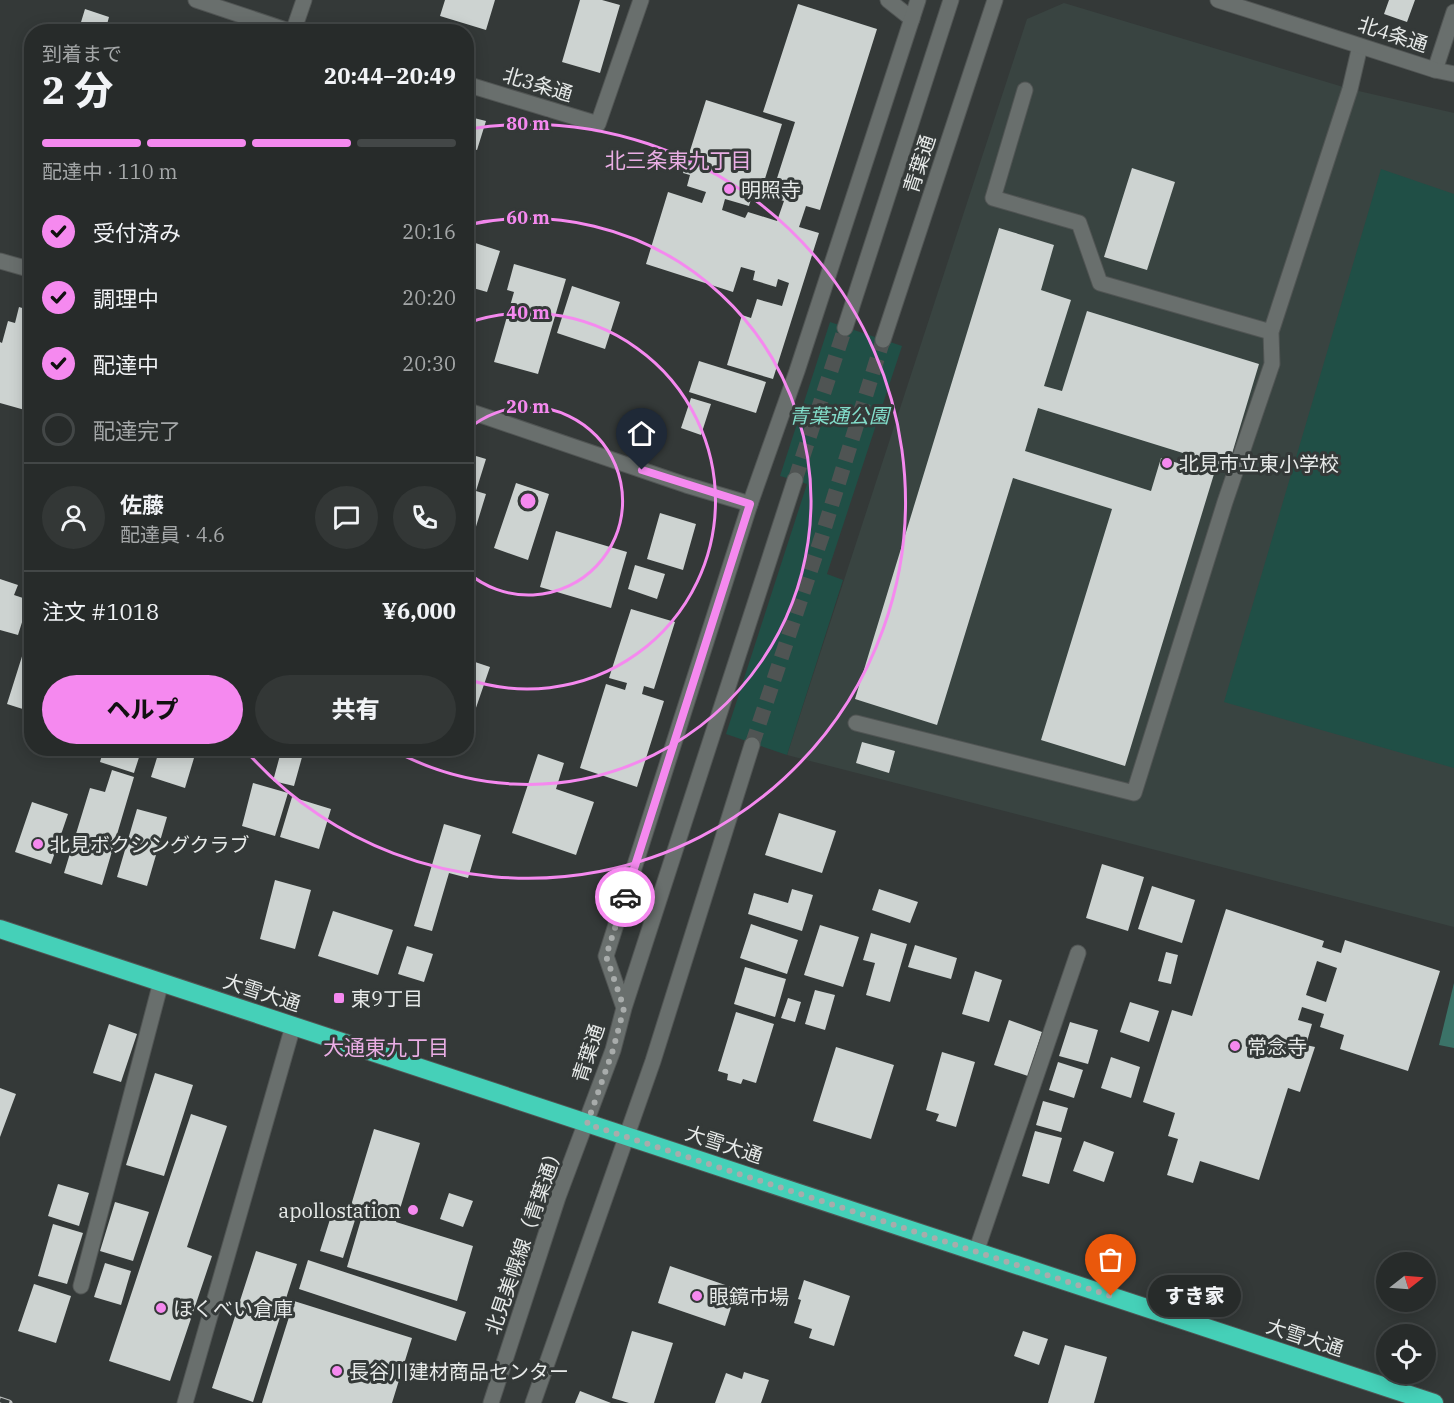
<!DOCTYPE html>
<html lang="ja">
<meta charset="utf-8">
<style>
:root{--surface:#272b2a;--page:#333736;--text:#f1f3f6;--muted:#a4a7a8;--line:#434747;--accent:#f589ef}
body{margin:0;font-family:"IBM Plex Serif","Noto Sans JP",serif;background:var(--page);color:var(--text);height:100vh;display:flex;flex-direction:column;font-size:22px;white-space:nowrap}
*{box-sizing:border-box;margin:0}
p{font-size:20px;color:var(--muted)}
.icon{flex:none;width:33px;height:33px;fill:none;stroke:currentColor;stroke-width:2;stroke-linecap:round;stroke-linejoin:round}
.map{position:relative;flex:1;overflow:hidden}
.details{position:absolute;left:24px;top:24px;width:450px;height:732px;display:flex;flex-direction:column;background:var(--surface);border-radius:24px;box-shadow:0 3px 15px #0003,0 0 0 2px var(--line)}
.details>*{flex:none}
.needle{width:39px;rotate:73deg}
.tools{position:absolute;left:1376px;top:1252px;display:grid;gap:12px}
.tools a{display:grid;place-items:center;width:60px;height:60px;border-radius:50%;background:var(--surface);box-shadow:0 3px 15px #0003,0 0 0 2px var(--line);font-size:30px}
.pin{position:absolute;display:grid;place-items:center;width:51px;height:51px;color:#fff;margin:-62px -26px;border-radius:50% 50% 50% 0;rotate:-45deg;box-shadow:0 0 6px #0007}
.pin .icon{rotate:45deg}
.courier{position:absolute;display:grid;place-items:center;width:60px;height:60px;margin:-30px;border:4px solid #f589ef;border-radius:50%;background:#fff;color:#222;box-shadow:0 2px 8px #0007}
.bubble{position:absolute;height:42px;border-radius:21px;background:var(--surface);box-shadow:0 3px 15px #0003,0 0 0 2px var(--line);font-size:20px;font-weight:800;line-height:42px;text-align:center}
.overview em{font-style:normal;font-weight:800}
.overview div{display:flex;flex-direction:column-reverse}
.overview{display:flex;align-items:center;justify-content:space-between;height:102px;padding:0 18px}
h1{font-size:39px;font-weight:800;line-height:45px}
.bar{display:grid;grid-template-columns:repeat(4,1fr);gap:9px 6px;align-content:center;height:72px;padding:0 18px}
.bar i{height:8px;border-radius:4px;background:var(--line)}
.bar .selected{background:var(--accent)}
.bar p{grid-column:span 4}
.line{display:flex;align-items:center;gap:15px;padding:0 18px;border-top:2px solid var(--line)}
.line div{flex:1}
.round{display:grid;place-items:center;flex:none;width:63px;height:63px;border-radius:32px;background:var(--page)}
ol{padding:0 18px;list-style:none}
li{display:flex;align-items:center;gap:18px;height:66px}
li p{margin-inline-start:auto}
li .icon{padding:6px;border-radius:50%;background:var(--accent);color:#111;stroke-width:4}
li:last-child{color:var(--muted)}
li i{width:33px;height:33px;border:3px solid var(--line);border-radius:50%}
.cta{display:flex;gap:12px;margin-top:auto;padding:12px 18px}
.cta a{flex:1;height:69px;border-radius:36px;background:var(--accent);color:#111;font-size:24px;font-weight:800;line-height:69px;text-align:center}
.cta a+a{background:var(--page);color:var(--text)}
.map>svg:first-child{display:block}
</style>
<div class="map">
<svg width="1454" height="1403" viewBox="0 0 1454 1403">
<rect width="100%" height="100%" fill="#343938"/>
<path fill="#394441" d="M 1064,3 L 1350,89 L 1454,113 L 1454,927 L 787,755 L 1027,19 Z"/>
<path fill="#204f46" d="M 1381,169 L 1454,194 L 1454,768 L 1224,702 Z
M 830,322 L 902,346 L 827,574 L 843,580 L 787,755 L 726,734 L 807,484 L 780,476 Z"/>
<path fill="#3b7368" d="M 1454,983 L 1454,1048 L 1439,1045 Z"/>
<path fill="#cdd3d1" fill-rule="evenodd" d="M 445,0 L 495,0 L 486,30 L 440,16 Z
M 580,0 L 602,0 L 620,5 L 600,73 L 562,62 Z
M 1389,0 L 1415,0 L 1407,22 L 1384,14 Z
M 798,4 L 877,29 L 820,210 L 806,206 L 799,227 L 819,233 L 773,379 L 727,365 L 742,315 L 751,318 L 757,299 L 782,306 L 789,283 L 778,279 L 776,287 L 753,280 L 755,271 L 741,267 L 733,292 L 646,264 L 668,192 L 702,203 L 706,192 L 687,186 L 690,175 L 683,173 L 706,100 L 782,124 L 759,198 L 752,196 L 749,206 L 725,199 L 722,210 L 745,218 L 748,212 L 777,221 L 784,201 L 771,197 L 795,122 L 763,112 Z
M 85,9 L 109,17 L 105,32 L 78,32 Z
M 466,116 L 486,121 L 477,150 L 466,147 Z
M 1132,168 L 1175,182 L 1147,270 L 1104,257 Z
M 999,228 L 1054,245 L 1041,290 L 1071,300 L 1044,386 L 1062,391 L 1087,311 L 1259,364 L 1228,467 L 1038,408 L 1025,451 L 1151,491 L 1161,458 L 1214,474 L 1125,766 L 1041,740 L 1112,509 L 1013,478 L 937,725 L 855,699 Z
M 466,240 L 500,251 L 487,292 L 466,286 Z
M 514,264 L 566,279 L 538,374 L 494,362 L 514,292 L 507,290 Z
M 572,286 L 620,302 L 605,349 L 557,333 Z
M 19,307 L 32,311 L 32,412 L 0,403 L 0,342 L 2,343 L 8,321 L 15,323 Z
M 699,361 L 766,382 L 756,413 L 689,392 Z
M 691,398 L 711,404 L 701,435 L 681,428 Z
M 466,453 L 486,459 L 476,491 L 486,494 L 467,556 Z
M 516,483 L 549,494 L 528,560 L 494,548 Z
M 660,513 L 696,524 L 683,570 L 647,559 Z
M 556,531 L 627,552 L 611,608 L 540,587 Z
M 635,565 L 665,574 L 657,599 L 628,589 Z
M 0,579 L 18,585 L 14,595 L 29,600 L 18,635 L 0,630 Z
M 631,609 L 675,622 L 654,689 L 644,686 L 642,694 L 664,701 L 637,787 L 580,768 L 606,684 L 625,690 L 627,683 L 609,678 Z
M 24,650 L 32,652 L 32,723 L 26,722 L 29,711 L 7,704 Z
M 466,659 L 490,667 L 467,734 L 466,734 Z
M 862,742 L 895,751 L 889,773 L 856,763 Z
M 104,748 L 142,748 L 134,773 L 100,762 Z
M 160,748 L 197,748 L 185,788 L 151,777 Z
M 282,748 L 304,750 L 294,786 L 273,781 Z
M 538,754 L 564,763 L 556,789 L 594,802 L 576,855 L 512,833 Z
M 112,770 L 134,777 L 102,885 L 64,873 L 90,788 L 105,792 Z
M 253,783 L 288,793 L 275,836 L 242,826 Z
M 292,797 L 331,809 L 319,849 L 280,837 Z
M 32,802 L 68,814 L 51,864 L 15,852 Z
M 137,809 L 167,817 L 147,886 L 117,877 Z
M 779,813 L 836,831 L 822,873 L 765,855 Z
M 444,824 L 481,835 L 468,878 L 449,873 L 432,931 L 414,926 Z
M 1102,864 L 1144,877 L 1128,931 L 1086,918 Z
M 275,880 L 311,890 L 295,949 L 260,939 Z
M 1152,886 L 1195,900 L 1182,943 L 1138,929 Z
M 792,889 L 813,895 L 802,931 L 748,914 L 754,893 L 788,903 Z
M 879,889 L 918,902 L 910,923 L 872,910 Z
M 1226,909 L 1324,941 L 1322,947 L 1341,953 L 1345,940 L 1440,971 L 1408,1071 L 1340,1049 L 1344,1035 L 1320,1027 L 1324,1014 L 1302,1007 L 1298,1020 L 1312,1024 L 1306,1045 L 1315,1047 L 1300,1092 L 1288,1088 L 1259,1180 L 1200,1161 L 1193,1183 L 1167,1175 L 1178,1139 L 1168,1136 L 1175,1113 L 1143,1102 L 1172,1010 L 1192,1016 ZM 1317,961 L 1337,968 L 1326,1002 L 1306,995 Z
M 333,911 L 393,930 L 378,975 L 318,956 Z
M 751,924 L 798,940 L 787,974 L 740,958 Z
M 820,925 L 859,937 L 843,987 L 804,975 Z
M 871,933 L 907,944 L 890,1002 L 866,995 L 875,963 L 863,960 Z
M 915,945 L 957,958 L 951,979 L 908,967 Z
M 407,946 L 433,954 L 424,982 L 398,974 Z
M 1166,952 L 1178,955 L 1171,984 L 1158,981 Z
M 745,967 L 786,979 L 775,1017 L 734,1004 Z
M 975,971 L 1002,980 L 989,1022 L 962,1014 Z
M 815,990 L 835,995 L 825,1030 L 805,1024 Z
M 788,998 L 801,1002 L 795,1022 L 781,1018 Z
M 1130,1002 L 1159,1011 L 1149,1042 L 1120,1032 Z
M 736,1012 L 774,1024 L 756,1083 L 743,1079 L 741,1084 L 727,1080 L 728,1074 L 718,1071 Z
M 1009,1020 L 1042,1032 L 1028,1076 L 994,1065 Z
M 1070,1022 L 1098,1030 L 1088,1064 L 1059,1056 Z
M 109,1024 L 137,1034 L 121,1082 L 93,1073 Z
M 836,1047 L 894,1065 L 871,1139 L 813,1121 Z
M 942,1052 L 975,1062 L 956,1127 L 936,1121 L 939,1114 L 926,1110 Z
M 1111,1057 L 1140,1067 L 1131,1098 L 1101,1088 Z
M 1058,1062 L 1083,1070 L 1074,1098 L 1049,1090 Z
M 155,1073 L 193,1085 L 164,1176 L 126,1165 Z
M 0,1088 L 16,1094 L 0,1137 Z
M 1043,1101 L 1068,1108 L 1061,1132 L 1036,1125 Z
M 191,1114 L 227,1126 L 187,1247 L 212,1256 L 170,1381 L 109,1361 Z
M 374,1129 L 420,1143 L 396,1222 L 473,1246 L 457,1301 L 347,1267 L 362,1216 L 349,1212 Z
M 1035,1131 L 1062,1138 L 1049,1184 L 1022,1176 Z
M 1084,1141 L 1114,1152 L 1104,1182 L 1073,1171 Z
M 58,1184 L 89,1193 L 79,1226 L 48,1216 Z
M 449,1193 L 473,1201 L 463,1227 L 440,1219 Z
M 115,1202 L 149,1212 L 133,1261 L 100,1251 Z
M 332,1213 L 355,1220 L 343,1258 L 320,1251 Z
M 53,1224 L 83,1233 L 67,1284 L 38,1276 Z
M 256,1251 L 297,1264 L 253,1402 L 212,1388 Z
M 308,1260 L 466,1312 L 456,1341 L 299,1289 Z
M 105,1263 L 131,1271 L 121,1305 L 94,1297 Z
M 670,1266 L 737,1289 L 725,1326 L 658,1303 Z
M 804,1280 L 850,1296 L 834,1346 L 809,1338 L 812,1329 L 794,1323 L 801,1300 L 798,1299 Z
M 34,1284 L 71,1296 L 56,1343 L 18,1331 Z
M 294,1301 L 412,1338 L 392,1403 L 262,1403 Z
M 632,1331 L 673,1343 L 654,1403 L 629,1403 L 612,1398 Z
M 1023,1331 L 1048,1339 L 1039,1365 L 1014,1356 Z
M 1065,1345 L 1107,1357 L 1094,1403 L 1048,1403 Z
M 744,1372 L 769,1380 L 761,1403 L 715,1403 L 726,1373 L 742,1379 Z
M 580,1391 L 611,1403 L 575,1403 Z"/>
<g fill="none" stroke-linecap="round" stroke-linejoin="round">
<path stroke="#4f5453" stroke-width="15" stroke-dasharray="15 8" stroke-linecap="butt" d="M 795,480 L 845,328
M 752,745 L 822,536 L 883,340"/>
<defs>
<path id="lane" d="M 888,0 L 912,19
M 1025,90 L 993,198 L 1079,223 L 1100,283 L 1271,332 L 1350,89 L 1360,46
M 856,723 L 1134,793 L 1225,502 L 1272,364 L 1271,332
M 976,1252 L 1078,953
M 81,1286 L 161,982
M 185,1403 L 293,1026"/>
<path id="street" d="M 196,0 L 292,32
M 293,32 L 304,0
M 1435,70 L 1454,12
M 466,84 L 598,124 L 641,0
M 0,261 L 32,270
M 466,410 L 686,485 L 750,504"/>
<path id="secondary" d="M 1218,0 L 1435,70 L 1454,74
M 845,328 L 951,0
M 883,340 L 995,0
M 624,1008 L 606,956 L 750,504 L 797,371 L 918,0
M 491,1403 L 558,1197 L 613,1050 L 624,1008 L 795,480
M 533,1403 L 653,1061 L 752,745"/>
<path id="highway" d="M 0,929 L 1434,1403"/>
</defs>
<use href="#lane" stroke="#515554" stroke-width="17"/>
<use href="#street" stroke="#515554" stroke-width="17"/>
<use href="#secondary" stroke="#515554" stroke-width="17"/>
<use href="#highway" stroke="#515554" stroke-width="20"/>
<use href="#lane" stroke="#696f6d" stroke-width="15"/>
<use href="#street" stroke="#696f6d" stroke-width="15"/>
<use href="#secondary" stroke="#696f6d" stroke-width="15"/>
<use href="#highway" stroke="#45d0b8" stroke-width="18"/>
<defs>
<path id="rail" d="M 0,1400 L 9,1403"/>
</defs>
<use href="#rail" stroke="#b9bcbb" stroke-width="7"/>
<use href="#rail" stroke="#343938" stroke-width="4.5" stroke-dasharray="14" stroke-linecap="butt"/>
</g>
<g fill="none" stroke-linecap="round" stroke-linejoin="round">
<path stroke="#a8acab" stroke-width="6" stroke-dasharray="0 10.8" d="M 625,897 L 606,956 L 624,1008 L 613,1050 L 587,1124 L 1111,1296"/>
<path stroke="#f589ef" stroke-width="8" d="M 625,897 L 750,504 L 642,470"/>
</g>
<g fill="none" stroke="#f589ef" stroke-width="3">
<path d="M467 430A94 94 0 1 1 467 572"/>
<path d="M467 323A188 188 0 1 1 467 679"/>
<path d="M467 225A283 283 0 1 1 391 749"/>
<path d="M469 129A377 377 0 1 1 246 751"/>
</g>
<g fill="#f589ef" stroke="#343938" stroke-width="2">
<circle cx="729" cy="189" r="6"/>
<circle cx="1167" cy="463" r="6"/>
<circle cx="38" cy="844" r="6"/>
<rect x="333" y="992" width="12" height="12" rx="3"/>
<circle cx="1235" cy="1046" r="6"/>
<circle cx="413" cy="1210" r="6"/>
<circle cx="697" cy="1296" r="6"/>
<circle cx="161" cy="1308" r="6"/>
<circle cx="337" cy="1371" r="6"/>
</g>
<g text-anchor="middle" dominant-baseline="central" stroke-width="6" stroke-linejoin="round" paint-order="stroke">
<g font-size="20" fill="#e7eae9" stroke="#343938">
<text transform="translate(1393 34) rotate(18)">北4条通</text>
<text transform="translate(538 84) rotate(17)">北3条通</text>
<text transform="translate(919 164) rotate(-72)">青葉通</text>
<text transform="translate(262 992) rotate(18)">大雪大通</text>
<text transform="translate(588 1053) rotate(-72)">青葉通</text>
<text transform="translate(724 1144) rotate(18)">大雪大通</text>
<text transform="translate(524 1239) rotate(-71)">北見美幌線（青葉通）</text>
<text transform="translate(1305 1337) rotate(18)">大雪大通</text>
</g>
<g font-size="20" fill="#e7eae9" stroke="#343938" text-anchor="start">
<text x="741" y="189">明照寺</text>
<text x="1179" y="463">北見市立東小学校</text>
<text x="50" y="844">北見ボクシングクラブ</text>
<text x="351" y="998">東9丁目</text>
<text x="1247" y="1046">常念寺</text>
<text x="401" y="1210" text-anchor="end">apollostation</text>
<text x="709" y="1296">眼鏡市場</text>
<text x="173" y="1308">ほくべい倉庫</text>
<text x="349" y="1371">長谷川建材商品センター</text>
</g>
<g font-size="20" font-style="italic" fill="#82ddca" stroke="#343938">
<text x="839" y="415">青葉通公園</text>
</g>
<g font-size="21" fill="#eaaee5" stroke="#343938">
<text x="678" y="160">北三条東九丁目</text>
<text x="386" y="1047">大通東九丁目</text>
</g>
</g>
<circle cx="528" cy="501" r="9" fill="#f589ef" stroke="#343938" stroke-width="3"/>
<g font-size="18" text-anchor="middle" font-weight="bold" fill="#f589ef" stroke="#343938" stroke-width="6" stroke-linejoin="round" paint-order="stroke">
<text x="528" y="130">80 m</text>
<text x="528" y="224">60 m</text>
<text x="528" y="319">40 m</text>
<text x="528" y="413">20 m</text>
</g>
</svg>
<div class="tools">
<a><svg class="needle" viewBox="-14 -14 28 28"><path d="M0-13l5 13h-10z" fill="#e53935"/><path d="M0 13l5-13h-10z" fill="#a4a7a8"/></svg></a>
<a><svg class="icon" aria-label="locate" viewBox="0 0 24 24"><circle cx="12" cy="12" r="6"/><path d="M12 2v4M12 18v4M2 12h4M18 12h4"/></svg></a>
</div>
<div class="pin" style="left:1111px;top:1296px;background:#ea580c"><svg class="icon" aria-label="bag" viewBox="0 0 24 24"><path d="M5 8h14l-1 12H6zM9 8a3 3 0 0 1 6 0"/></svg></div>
<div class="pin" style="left:642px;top:470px;background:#1f2937"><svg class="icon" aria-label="home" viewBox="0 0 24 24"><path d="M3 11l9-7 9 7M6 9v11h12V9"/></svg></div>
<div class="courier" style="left:625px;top:897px"><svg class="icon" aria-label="car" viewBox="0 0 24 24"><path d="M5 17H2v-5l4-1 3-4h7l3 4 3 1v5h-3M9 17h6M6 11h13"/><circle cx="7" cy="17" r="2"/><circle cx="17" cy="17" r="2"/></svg></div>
<div class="bubble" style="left:1148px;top:1275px;width:93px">すき家</div>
<section class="details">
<div class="overview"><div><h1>2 分</h1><p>到着まで</p></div><em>20:44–20:49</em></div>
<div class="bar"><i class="selected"></i><i class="selected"></i><i class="selected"></i><i></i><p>配達中 · 110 m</p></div>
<ol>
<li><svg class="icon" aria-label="check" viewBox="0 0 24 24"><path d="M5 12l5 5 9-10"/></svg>受付済み<p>20:16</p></li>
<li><svg class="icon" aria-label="check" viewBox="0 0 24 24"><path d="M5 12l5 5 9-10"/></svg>調理中<p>20:20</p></li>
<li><svg class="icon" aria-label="check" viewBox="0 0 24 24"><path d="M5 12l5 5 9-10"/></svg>配達中<p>20:30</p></li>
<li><i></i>配達完了</li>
</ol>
<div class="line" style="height:108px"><a class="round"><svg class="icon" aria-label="person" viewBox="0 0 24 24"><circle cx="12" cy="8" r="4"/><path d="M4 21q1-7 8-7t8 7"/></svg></a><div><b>佐藤</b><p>配達員 · 4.6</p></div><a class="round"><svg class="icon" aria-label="chat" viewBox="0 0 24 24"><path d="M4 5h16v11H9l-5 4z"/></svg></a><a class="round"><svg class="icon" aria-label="phone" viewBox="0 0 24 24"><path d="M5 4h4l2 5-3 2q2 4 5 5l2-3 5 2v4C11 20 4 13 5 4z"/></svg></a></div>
<div class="line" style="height:78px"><div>注文 #1018</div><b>¥6,000</b></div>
<div class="cta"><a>ヘルプ</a><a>共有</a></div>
</section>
</div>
